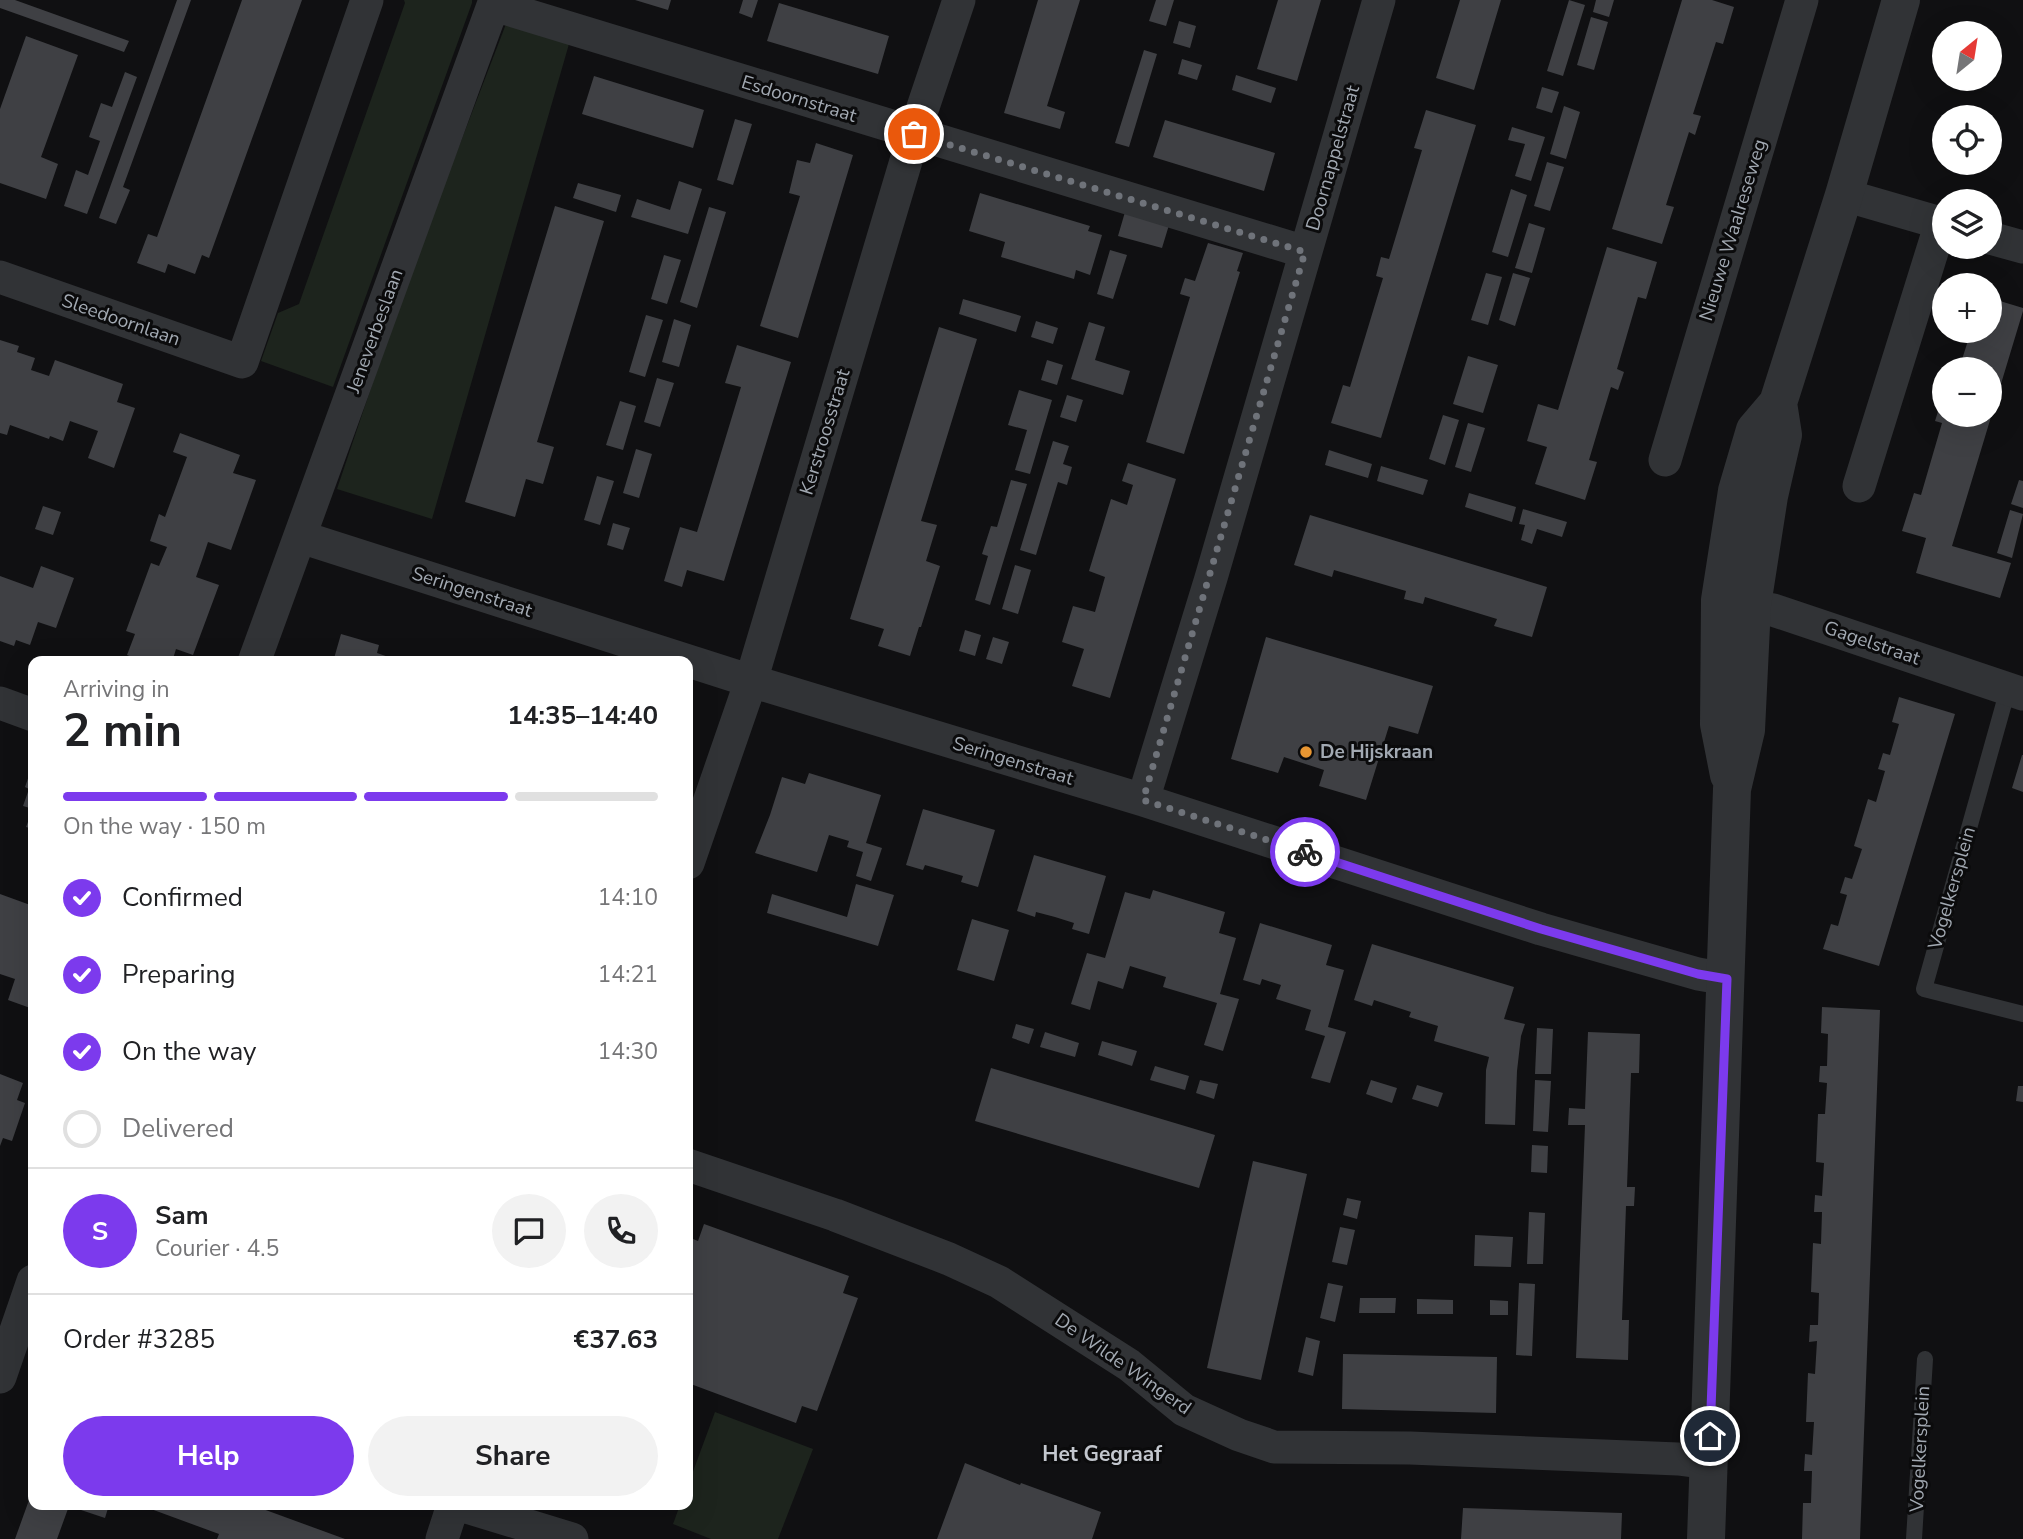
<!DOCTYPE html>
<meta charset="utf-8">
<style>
:root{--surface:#fff;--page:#f2f2f2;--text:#202124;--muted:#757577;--line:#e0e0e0;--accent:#7c3aed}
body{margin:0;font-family:"Nunito Sans",sans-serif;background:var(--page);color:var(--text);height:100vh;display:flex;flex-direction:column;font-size:26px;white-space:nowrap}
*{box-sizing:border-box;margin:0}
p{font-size:23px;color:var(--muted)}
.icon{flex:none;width:38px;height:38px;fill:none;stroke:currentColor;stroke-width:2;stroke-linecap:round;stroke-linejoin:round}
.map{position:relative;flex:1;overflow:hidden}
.side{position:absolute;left:28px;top:656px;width:665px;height:854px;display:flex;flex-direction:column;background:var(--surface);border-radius:14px;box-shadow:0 7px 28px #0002}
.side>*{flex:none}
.needle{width:46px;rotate:30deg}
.controls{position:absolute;left:1932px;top:21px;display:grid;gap:14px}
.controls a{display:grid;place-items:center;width:70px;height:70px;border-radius:50%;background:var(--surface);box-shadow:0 7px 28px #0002;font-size:35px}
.pin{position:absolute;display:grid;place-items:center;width:60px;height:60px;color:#fff;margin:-30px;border:4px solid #fff;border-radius:50%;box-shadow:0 2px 7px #0007}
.courier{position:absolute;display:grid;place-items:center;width:70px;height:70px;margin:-35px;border:5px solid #7c3aed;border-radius:50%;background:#fff;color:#222;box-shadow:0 2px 9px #0007}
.head em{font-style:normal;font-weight:700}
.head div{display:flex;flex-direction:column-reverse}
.head{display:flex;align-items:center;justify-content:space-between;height:119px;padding:0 35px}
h1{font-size:46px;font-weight:700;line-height:52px}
.bar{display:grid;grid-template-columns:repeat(4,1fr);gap:10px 7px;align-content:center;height:84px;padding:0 35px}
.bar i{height:9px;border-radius:5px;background:var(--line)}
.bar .current{background:var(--accent)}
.bar p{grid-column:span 4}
.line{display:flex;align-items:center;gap:18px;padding:0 35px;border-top:2px solid var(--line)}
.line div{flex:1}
.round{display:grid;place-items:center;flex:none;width:74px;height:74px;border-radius:37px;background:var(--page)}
ol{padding:0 35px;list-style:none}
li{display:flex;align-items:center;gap:21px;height:77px}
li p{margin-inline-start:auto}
li .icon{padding:7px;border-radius:50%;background:var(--accent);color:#fff;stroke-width:4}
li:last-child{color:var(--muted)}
li i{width:38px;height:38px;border:4px solid var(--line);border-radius:50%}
.cta{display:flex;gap:14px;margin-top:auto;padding:14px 35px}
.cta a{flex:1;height:80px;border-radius:42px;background:var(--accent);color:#fff;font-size:28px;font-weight:700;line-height:80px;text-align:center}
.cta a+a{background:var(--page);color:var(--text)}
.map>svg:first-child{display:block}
</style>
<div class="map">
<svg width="2023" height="1539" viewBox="0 0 2023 1539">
<rect width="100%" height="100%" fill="#101012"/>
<path fill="#1d241d" d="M 404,0 L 472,0 L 472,3 L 333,387 L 261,361 L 278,313 L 299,304 L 405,3 Z
M 506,24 L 569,44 L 432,519 L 337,489 L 405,287 Z
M 715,1412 L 813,1449 L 778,1539 L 711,1539 L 673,1524 L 680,1505 L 688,1505 L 688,1485 Z"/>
<path fill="#3f4044" d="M 0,0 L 15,0 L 129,41 L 124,52 L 0,8 Z
M 177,0 L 191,0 L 123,187 L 130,190 L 116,224 L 99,218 Z
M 242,0 L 302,0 L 209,258 L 202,255 L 195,274 L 168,264 L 165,273 L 137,263 L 148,234 L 157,237 Z
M 635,0 L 671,0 L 668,10 Z
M 743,0 L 758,0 L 752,18 L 739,13 Z
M 1038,0 L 1080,0 L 1047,106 L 1065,112 L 1060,129 L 1004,113 Z
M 1156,0 L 1174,0 L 1166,26 L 1149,21 Z
M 1278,0 L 1321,0 L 1297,81 L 1257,69 Z
M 1460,0 L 1501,0 L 1474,90 L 1436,78 Z
M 1569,0 L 1585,5 L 1563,76 L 1547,71 Z
M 1596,0 L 1614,0 L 1609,17 L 1593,12 Z
M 1682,0 L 1712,0 L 1734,7 L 1723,44 L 1716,42 L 1693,114 L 1701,116 L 1695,135 L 1689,132 L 1666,205 L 1674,207 L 1662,244 L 1612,229 Z
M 779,3 L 889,36 L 878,74 L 767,41 Z
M 1591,17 L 1608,22 L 1594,70 L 1577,65 Z
M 1179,21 L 1196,26 L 1190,48 L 1173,43 Z
M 26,36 L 78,55 L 41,157 L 58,164 L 46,199 L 0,183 L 0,109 Z
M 1144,50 L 1157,54 L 1129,147 L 1115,143 Z
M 1182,59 L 1202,65 L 1197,80 L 1178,74 Z
M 125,72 L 137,77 L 87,214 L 64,206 L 76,170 L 88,175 L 100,141 L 89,137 L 101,103 L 112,107 Z
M 1236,75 L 1276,88 L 1271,103 L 1232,90 Z
M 594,76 L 704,110 L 693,148 L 582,114 Z
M 1542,87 L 1559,92 L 1552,113 L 1536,108 Z
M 1564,106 L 1580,112 L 1566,159 L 1550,154 Z
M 1426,110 L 1476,125 L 1381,438 L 1331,423 L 1343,385 L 1350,387 L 1383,278 L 1376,276 L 1381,257 L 1389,259 L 1422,150 L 1414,148 Z
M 735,119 L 752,124 L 733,185 L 717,180 Z
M 1165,120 L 1275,153 L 1264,191 L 1153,157 Z
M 1512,127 L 1545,137 L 1531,181 L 1515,176 L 1525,144 L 1508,140 Z
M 816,143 L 853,155 L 798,338 L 760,326 L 800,196 L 789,193 L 797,160 L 810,163 Z
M 1547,162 L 1564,167 L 1550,211 L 1534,206 Z
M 679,181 L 702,189 L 688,234 L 631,217 L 637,199 L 670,210 Z
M 578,183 L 621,195 L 616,212 L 573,198 Z
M 1511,189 L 1527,195 L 1508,257 L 1492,252 Z
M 980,193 L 1090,226 L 1088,231 L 1102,235 L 1090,275 L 1076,270 L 1074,279 L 1001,257 L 1005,242 L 969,231 Z
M 555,206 L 604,221 L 537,442 L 554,447 L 543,484 L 526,479 L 515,517 L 465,502 Z
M 709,207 L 726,212 L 697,308 L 680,302 Z
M 1125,212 L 1169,225 L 1162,248 L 1118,236 Z
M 1529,223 L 1545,228 L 1532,273 L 1515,268 Z
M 1208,243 L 1243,253 L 1237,271 L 1240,272 L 1184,454 L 1146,442 L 1190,297 L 1180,294 L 1183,284 L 1185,278 L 1195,281 Z
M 1607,247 L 1657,262 L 1646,299 L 1638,297 L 1617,369 L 1624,372 L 1618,390 L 1611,387 L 1600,423 L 1589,460 L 1597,462 L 1585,500 L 1535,484 L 1547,447 L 1527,441 L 1538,404 L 1558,410 Z
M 1110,250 L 1127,255 L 1113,299 L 1097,294 Z
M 664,255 L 681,260 L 667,304 L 651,299 Z
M 1486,273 L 1502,277 L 1488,325 L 1471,320 Z
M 1513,273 L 1530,278 L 1515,326 L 1499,320 Z
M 1990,298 L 2023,308 L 2023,311 L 1952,546 L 2011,563 L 2000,598 L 1916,573 L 1926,538 L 1902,531 L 1914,493 L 1921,495 L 1942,423 L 1935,421 L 1941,402 L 1944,403 L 1944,415 L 1990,415 L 1990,369 L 1959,369 L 1971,331 L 1990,331 Z
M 963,299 L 1021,316 L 1016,332 L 959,314 Z
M 646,315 L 663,320 L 645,377 L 629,372 Z
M 674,319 L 691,325 L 679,367 L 662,362 Z
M 1036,321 L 1058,328 L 1053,344 L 1031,337 Z
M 1089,322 L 1105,327 L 1095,360 L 1130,371 L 1123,395 L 1071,379 Z
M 939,327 L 977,339 L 921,521 L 937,525 L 926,561 L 940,566 L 921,627 L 919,627 L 910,656 L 878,646 L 884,629 L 850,619 Z
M 0,340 L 19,346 L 17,352 L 35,358 L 31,370 L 49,376 L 55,360 L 123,384 L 117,402 L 135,408 L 114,468 L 88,458 L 98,431 L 70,421 L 63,441 L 50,436 L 49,439 L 10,425 L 7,435 L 0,433 Z
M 737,345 L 791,362 L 724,581 L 687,570 L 682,587 L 664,581 L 680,527 L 697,532 L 741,387 L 725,383 Z
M 1468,356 L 1498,365 L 1483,413 L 1453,404 Z
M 1047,360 L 1063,365 L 1057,385 L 1041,380 Z
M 657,378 L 674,383 L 660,427 L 644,422 Z
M 1019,390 L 1052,400 L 1030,474 L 1015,470 L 1027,430 L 1008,425 Z
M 1067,395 L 1083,400 L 1076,422 L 1060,417 Z
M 620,401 L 636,406 L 623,450 L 606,445 Z
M 1443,415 L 1459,420 L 1445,465 L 1429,459 Z
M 1468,423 L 1485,428 L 1471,472 L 1455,467 Z
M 180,433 L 240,455 L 233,473 L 256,480 L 231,550 L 208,542 L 202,560 L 196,577 L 219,585 L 193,655 L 176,649 L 172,662 L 133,662 L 134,658 L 127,655 L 135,634 L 126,631 L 151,563 L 159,566 L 167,547 L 150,541 L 159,514 L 165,517 L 187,457 L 173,452 Z
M 1053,441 L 1069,446 L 1063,464 L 1072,467 L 1067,485 L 1058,482 L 1036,555 L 1020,550 Z
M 636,449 L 652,454 L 639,498 L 623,493 Z
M 1329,450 L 1372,464 L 1368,478 L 1325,465 Z
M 1128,463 L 1176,479 L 1110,698 L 1072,686 L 1084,649 L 1062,642 L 1073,606 L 1095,612 L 1105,577 L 1089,571 L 1111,499 L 1127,505 L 1133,485 L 1122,481 Z
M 1381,466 L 1428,480 L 1423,495 L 1377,481 Z
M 597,476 L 614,481 L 600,525 L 584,520 Z
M 1011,480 L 1027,484 L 990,605 L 975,600 L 988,556 L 982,554 L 991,526 L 997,527 Z
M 2019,480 L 2023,481 L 2023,508 L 2011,504 Z
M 1469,493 L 1516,507 L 1512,522 L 1465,507 Z
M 43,506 L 61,512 L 53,535 L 35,529 Z
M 1523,509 L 1567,522 L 1562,537 L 1537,529 L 1532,544 L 1521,540 L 1525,525 L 1519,524 Z
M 2010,510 L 2023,514 L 2012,558 L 1997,553 Z
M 1310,515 L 1547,587 L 1532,637 L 1494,626 L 1497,619 L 1425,597 L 1423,604 L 1404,599 L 1406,591 L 1334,570 L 1332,577 L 1294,565 Z
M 613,523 L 630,528 L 623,550 L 607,545 Z
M 1015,565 L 1031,570 L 1018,614 L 1002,609 Z
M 41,566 L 74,578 L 56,628 L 38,622 L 30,645 L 16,640 L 14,646 L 0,641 L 0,576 L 33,588 Z
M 965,630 L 981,635 L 975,656 L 959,651 Z
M 341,634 L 379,645 L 377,653 L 403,662 L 333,662 Z
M 993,637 L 1009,642 L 1002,664 L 986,659 Z
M 1266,637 L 1433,686 L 1418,734 L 1389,726 L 1366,800 L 1319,786 L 1324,770 L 1284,757 L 1278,773 L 1231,759 Z
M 1899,697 L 1955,714 L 1879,966 L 1823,949 L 1831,924 L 1838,926 L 1847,895 L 1840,893 L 1845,877 L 1852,879 L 1862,849 L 1854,846 L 1868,799 L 1876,802 L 1885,771 L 1878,769 L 1883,753 L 1890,755 L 1899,724 L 1892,722 Z
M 2022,755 L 2023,755 L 2023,792 L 2012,788 Z
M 33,764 L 33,829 L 26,827 L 33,809 L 23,806 L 29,789 L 25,787 Z
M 809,773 L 881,795 L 866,843 L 882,848 L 871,881 L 856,876 L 863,852 L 847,847 L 849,841 L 829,835 L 817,872 L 755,853 L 770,815 L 782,777 L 805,784 Z
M 923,809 L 995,830 L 978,887 L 961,882 L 963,876 L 925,865 L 923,870 L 906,865 Z
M 1034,855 L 1106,876 L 1089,934 L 1072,929 L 1074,923 L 1055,917 L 1036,912 L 1035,917 L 1017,911 Z
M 856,884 L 894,895 L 878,946 L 767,913 L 772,894 L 847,917 Z
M 1153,890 L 1225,912 L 1219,933 L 1236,938 L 1220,994 L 1239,999 L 1223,1051 L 1204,1045 L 1217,1003 L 1163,987 L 1166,977 L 1130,966 L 1123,989 L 1098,981 L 1090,1010 L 1071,1004 L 1087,953 L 1105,958 L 1125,892 L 1150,899 Z
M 0,894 L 33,906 L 33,1009 L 8,1000 L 15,979 L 0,974 Z
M 972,919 L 1009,930 L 994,981 L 957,970 Z
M 1260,923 L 1332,945 L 1326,965 L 1344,970 L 1328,1027 L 1346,1032 L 1330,1083 L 1311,1078 L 1325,1036 L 1305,1030 L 1311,1010 L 1276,999 L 1281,985 L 1262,979 L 1260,985 L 1243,980 Z
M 1372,944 L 1514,987 L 1504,1019 L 1525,1024 L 1521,1036 L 1517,1071 L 1515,1125 L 1485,1124 L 1486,1070 L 1489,1057 L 1434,1041 L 1438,1026 L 1409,1017 L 1411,1012 L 1374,1000 L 1372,1006 L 1354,1000 Z
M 1822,1007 L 1880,1010 L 1860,1539 L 1802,1539 L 1803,1503 L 1811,1503 L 1812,1471 L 1804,1471 L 1805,1454 L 1812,1455 L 1814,1422 L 1806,1422 L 1808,1373 L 1815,1374 L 1817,1341 L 1809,1342 L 1810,1325 L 1818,1325 L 1819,1293 L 1811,1292 L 1813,1243 L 1821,1244 L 1822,1212 L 1814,1212 L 1815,1195 L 1822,1196 L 1824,1163 L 1816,1162 L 1818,1114 L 1825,1114 L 1827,1083 L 1819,1082 L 1820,1066 L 1827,1066 L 1828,1034 L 1821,1033 Z
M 1016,1024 L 1034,1029 L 1029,1044 L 1012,1038 Z
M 1537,1028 L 1553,1029 L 1551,1074 L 1535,1074 Z
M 1045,1032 L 1079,1043 L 1075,1057 L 1040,1047 Z
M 1588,1032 L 1640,1034 L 1639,1073 L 1631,1073 L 1627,1187 L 1635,1187 L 1634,1206 L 1626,1206 L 1622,1320 L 1629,1320 L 1628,1360 L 1576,1358 L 1585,1125 L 1568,1125 L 1569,1108 L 1585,1109 Z
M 1102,1041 L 1137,1051 L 1132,1066 L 1098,1055 Z
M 1155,1066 L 1189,1076 L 1185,1090 L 1150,1080 Z
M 991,1068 L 1215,1135 L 1199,1188 L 975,1121 Z
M 0,1074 L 23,1083 L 17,1100 L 25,1103 L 12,1141 L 3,1138 L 0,1146 Z
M 1200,1080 L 1218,1084 L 1214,1099 L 1196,1093 Z
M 1371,1080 L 1397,1088 L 1392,1103 L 1366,1094 Z
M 1535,1080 L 1551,1081 L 1548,1132 L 1533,1131 Z
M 1417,1085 L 1443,1093 L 1438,1107 L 1412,1099 Z
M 2018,1086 L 2023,1086 L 2023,1102 L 2016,1101 Z
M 1532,1145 L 1548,1146 L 1547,1173 L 1531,1172 Z
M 1253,1161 L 1307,1174 L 1261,1380 L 1207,1368 Z
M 1347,1198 L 1361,1201 L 1357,1219 L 1343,1215 Z
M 1529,1212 L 1545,1213 L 1543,1264 L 1527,1264 Z
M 704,1224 L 849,1276 L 843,1293 L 858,1298 L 817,1411 L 802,1406 L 796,1423 L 688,1383 L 688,1237 L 698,1241 Z
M 1340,1227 L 1355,1230 L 1347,1265 L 1332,1262 Z
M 1475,1235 L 1513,1237 L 1511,1267 L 1474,1266 Z
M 1328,1283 L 1343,1286 L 1335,1322 L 1320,1318 Z
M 1519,1283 L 1535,1284 L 1532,1356 L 1516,1355 Z
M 1360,1298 L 1396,1298 L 1395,1313 L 1359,1313 Z
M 1417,1299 L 1453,1300 L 1453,1314 L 1417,1314 Z
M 1490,1300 L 1508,1301 L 1508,1315 L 1490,1315 Z
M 1306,1337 L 1320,1341 L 1313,1376 L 1298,1372 Z
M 1343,1354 L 1497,1357 L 1496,1413 L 1342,1409 Z
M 965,1463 L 1020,1485 L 1021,1483 L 1101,1512 L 1092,1539 L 937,1539 Z
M 33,1489 L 33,1505 L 109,1505 L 105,1518 L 69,1506 L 57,1539 L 15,1539 Z
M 140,1505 L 252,1505 L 345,1539 L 217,1539 L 219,1534 Z
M 1463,1508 L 1622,1513 L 1621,1539 L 1461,1539 Z"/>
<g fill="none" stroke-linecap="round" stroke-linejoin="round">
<path stroke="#313336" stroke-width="16" d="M 2008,689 L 1924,989 L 2023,1014
M 1914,1539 L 1925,1359"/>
<path stroke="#313336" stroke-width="33" d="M 494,5 L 1305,252
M 1844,195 L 1944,224
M 1990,238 L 2023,247
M 0,277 L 242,362 L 367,0
M 1665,460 L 1802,0
M 1859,486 L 1941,223
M 301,537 L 751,681 L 1143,800 L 1541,929 L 1698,974 L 1727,979
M 1726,601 L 1773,610 L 2023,694
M 254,662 L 495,0
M 0,703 L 33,715
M 1143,800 L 1211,578 L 1379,0
M 688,863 L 751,681 L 914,134 L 959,0
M 688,1165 L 835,1215 L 949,1259 L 999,1282 L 1129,1365 L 1184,1410 L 1239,1435 L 1274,1447 L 1410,1448 L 1678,1459 L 1709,1463
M 0,1377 L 33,1281
M 460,1505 L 572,1539
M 442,1539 L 453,1505"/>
<path stroke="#313336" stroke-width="38" d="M 1729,775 L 1719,724 L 1720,600 L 1737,491 L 1755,430 L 1778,403 L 1844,195 L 1901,0
M 1706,1539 L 1732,789 L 1746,730 L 1752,605 L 1769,496 L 1783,435 L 1778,403"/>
</g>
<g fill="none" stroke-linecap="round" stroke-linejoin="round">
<path stroke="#6f737a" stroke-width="7" stroke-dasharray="0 12.6" d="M 914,134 L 1305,252 L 1143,800 L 1305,852"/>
<path stroke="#7c3aed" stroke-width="9" d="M 1305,852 L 1541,929 L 1698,974 L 1727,979 L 1710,1436"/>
</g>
<circle fill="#e89632" stroke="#0b0b0c" stroke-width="2.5" cx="1306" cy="752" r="7"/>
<g text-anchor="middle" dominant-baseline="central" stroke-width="6" stroke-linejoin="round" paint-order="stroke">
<g font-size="19" fill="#a2a9b2" stroke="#0b0b0c">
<text transform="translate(799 99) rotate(17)">Esdoornstraat</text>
<text transform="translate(1333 158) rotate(-74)">Doornappelstraat</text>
<text transform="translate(1733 230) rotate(-73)">Nieuwe Waalreseweg</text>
<text transform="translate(121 320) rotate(19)">Sleedoornlaan</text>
<text transform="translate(375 331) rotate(-70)">Jeneverbeslaan</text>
<text transform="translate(825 432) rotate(-73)">Kerstroosstraat</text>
<text transform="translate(472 592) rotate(18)">Seringenstraat</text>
<text transform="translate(1872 643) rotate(19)">Gagelstraat</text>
<text transform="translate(1013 761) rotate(17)">Seringenstraat</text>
<text transform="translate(1952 888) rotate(-74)">Vogelkersplein</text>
<text transform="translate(1123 1364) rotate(35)">De Wilde Wingerd</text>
<text transform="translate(1920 1449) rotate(-87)">Vogelkersplein</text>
</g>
<g font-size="19" font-weight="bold" fill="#a2a9b2" stroke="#0b0b0c" text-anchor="start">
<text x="1320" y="752">De Hijskraan</text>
</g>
<g font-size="21" font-weight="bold" fill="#c3c7ce" stroke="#0b0b0c">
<text x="1102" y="1454">Het Gegraaf</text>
</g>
</g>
</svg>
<div class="controls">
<a><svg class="needle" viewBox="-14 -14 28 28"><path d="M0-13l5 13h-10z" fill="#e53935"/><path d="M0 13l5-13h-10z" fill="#757577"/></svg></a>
<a><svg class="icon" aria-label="locate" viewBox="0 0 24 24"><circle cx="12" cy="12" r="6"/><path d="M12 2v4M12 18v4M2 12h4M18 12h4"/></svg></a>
<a><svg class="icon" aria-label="layers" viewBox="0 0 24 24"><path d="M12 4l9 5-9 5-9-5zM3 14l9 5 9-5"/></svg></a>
<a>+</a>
<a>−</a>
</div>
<div class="pin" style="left:914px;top:134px;background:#ea580c"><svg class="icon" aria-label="bag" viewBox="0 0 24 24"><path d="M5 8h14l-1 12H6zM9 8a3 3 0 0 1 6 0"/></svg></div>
<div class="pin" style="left:1710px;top:1436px;background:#1f2937"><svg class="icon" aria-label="home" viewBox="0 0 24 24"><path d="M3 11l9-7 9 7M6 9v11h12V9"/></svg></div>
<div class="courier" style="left:1305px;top:852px"><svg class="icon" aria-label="bike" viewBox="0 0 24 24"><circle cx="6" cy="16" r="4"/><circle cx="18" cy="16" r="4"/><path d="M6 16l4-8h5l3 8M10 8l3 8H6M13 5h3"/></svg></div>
<section class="side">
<div class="head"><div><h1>2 min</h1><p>Arriving in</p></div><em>14:35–14:40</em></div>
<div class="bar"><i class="current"></i><i class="current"></i><i class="current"></i><i></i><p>On the way · 150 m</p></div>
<ol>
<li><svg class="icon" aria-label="check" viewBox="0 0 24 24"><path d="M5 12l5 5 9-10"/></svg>Confirmed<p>14:10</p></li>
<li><svg class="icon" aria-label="check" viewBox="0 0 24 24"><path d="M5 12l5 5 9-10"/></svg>Preparing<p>14:21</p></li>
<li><svg class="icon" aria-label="check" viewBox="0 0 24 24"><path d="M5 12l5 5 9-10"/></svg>On the way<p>14:30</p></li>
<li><i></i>Delivered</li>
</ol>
<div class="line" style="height:126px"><b class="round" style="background:var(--accent);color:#fff">S</b><div><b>Sam</b><p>Courier · 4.5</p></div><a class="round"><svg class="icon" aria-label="chat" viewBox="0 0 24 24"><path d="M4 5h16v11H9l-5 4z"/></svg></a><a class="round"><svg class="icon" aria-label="phone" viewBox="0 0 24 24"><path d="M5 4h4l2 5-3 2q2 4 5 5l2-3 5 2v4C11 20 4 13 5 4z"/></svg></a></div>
<div class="line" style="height:91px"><div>Order #3285</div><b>€37.63</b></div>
<div class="cta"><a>Help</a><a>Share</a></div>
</section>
</div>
